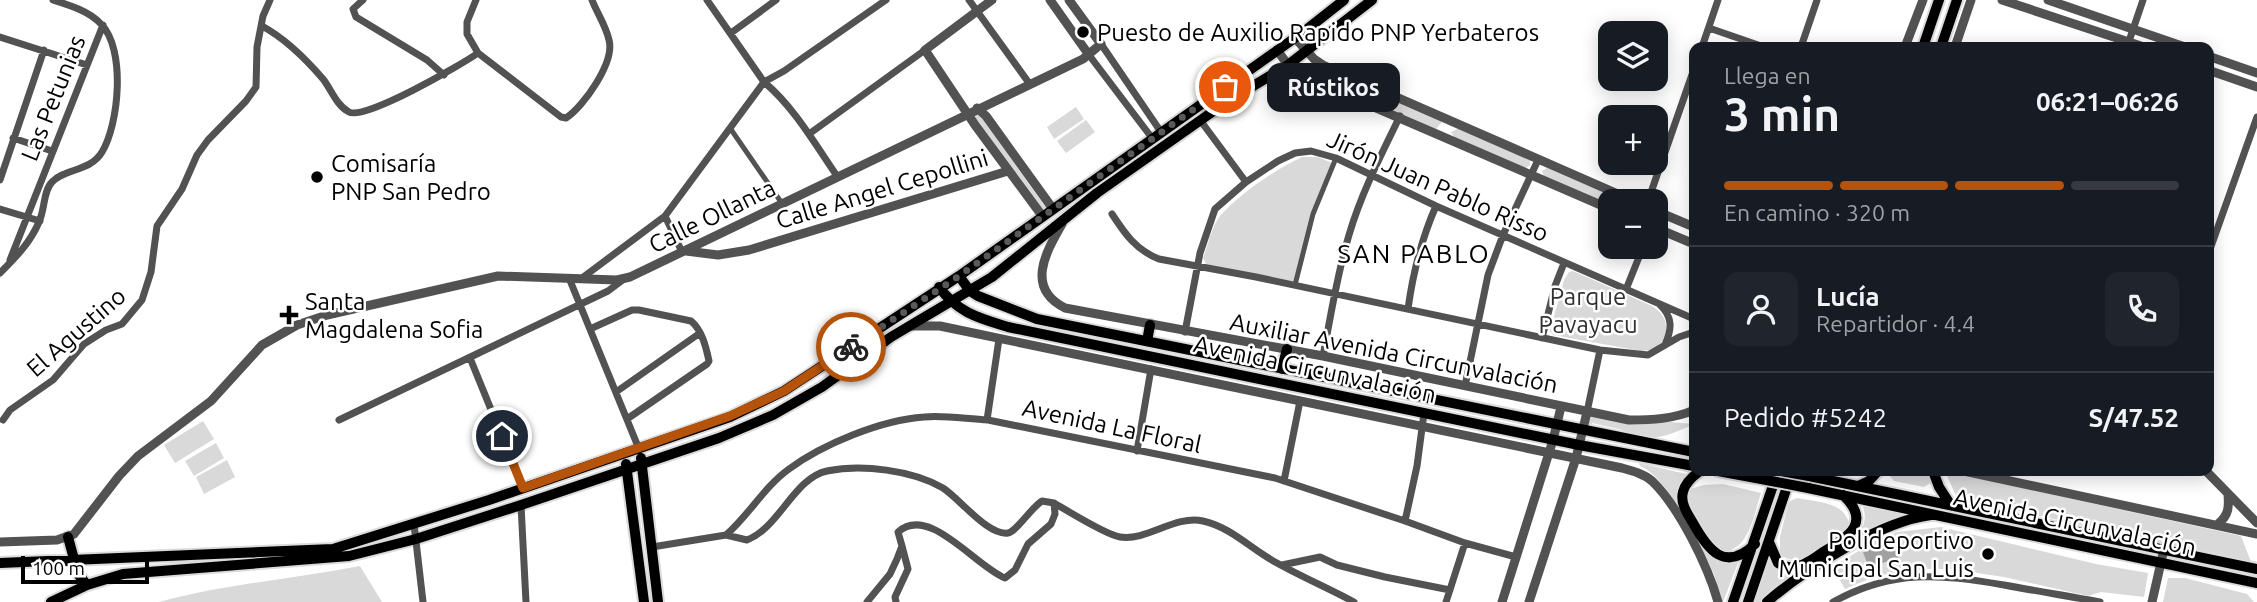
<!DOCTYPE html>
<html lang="es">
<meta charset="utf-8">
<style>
:root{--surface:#171b24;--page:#20242c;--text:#f1f3f6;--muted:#9ea1a6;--line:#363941;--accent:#b45309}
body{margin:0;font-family:Ubuntu,sans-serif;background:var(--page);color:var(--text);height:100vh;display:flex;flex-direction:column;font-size:26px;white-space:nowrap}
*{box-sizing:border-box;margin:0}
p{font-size:23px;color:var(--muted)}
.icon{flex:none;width:38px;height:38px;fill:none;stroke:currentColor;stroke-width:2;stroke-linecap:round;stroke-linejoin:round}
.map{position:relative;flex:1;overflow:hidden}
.sheet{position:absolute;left:1689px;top:42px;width:525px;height:434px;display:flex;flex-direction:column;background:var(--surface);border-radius:14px;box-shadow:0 4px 18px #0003}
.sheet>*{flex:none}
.tools{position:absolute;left:1598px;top:21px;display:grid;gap:14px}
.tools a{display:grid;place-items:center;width:70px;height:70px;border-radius:14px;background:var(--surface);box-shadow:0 4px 18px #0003;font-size:35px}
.scale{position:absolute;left:21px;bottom:18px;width:128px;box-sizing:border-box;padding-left:7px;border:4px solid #000;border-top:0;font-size:19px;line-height:24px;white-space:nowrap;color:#000;-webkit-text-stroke:5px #fff;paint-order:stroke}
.pin{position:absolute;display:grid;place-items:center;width:60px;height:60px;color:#fff;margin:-30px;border:4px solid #fff;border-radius:50%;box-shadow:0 2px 7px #0007}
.courier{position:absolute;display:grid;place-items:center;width:70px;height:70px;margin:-35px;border:5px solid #b45309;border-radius:50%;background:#fff;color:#222;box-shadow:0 2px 9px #0007}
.bubble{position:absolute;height:49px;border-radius:14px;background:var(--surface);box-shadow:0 4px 18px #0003;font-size:23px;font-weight:700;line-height:49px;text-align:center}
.headline em{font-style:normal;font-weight:700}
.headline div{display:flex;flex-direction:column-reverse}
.headline{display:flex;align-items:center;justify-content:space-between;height:119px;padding:0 35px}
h1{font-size:46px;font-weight:700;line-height:52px}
.bar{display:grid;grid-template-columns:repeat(4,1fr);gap:10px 7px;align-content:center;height:84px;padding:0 35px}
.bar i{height:9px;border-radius:5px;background:var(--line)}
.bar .on{background:var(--accent)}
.bar p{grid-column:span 4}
.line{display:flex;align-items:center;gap:18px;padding:0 35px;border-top:2px solid var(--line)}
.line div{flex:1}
.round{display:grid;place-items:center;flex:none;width:74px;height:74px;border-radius:14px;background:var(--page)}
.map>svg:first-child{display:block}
</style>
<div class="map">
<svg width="2257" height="602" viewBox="0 0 2257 602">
<rect width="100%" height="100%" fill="#fff"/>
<path fill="#d9d9d9" d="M 1318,64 L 1440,119 L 1442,122 L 1436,129 L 1319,77 L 1312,71 L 1315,65 Z
M 1076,107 L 1084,119 L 1054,139 L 1047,127 Z
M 977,114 L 980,114 L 1046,208 L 1041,212 L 974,117 Z
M 1086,120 L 1095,132 L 1066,153 L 1057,141 Z
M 1459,128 L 1530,160 L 1530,165 L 1526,168 L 1454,137 L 1451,132 Z
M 1302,157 L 1318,157 L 1332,163 L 1312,214 L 1295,284 L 1206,264 L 1203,258 C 1208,245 1212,226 1220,216 C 1239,194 1276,169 1302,157 Z
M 1547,168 L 1624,201 L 1610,201 L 1610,206 L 1544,176 L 1542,171 Z
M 1573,271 L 1652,306 C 1667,316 1668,325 1664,341 L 1652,350 L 1641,351 L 1553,335 L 1550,331 L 1564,280 L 1569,272 Z
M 1588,415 L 1694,424 C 1663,438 1656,441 1622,434 L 1623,430 L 1592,423 L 1591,428 L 1586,427 Z
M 203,421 L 214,439 L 175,463 L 164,445 Z
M 216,443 L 224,458 L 194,476 L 185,461 Z
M 227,460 L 235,477 L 204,494 L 196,477 Z
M 1639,463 L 1686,474 L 1677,489 L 1679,508 C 1668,494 1657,473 1640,466 Z
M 1886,471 L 1929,471 L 1932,482 L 1924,487 L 1894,481 Z
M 1945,471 L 2241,536 L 2251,562 L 1957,498 Z
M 1723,484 L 1761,493 C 1754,514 1750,547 1725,552 C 1705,543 1683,511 1690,489 L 1704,485 Z
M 1797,498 C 1811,501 1830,501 1842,511 C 1846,515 1848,521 1851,524 L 1848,531 C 1831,542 1797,572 1780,554 L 1780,537 L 1788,505 L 1790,501 Z
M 1861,502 L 1917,514 L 1853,539 C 1865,527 1868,518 1861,502 Z
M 1941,527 L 2096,564 L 2148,573 L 2144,597 L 2101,592 L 2088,596 L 2004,577 L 1950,569 L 1924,569 L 1876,576 L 1845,589 L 1832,567 L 1877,540 L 1897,532 Z
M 1696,537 C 1707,554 1716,564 1738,563 L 1723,602 L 1720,602 L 1714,574 Z
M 1769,561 L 1782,573 L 1809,567 L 1789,579 L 1761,602 L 1755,602 Z
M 360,566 L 382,602 L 159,602 C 225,584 293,579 360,566 Z
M 2168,578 L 2185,578 L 2247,594 L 2254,602 L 2163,602 Z"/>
<path fill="#a0a0a0" d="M 1894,541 L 1899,557 L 1869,568 L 1863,552 Z"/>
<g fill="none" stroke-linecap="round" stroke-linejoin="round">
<defs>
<path id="primary" d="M 1923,47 L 1939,0
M 1941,47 L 1957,0
M 959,276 L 970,291 L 978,296 L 1037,319 L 1694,452
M 939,287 C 958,313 979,318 1008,327 L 1579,445 L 1694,466
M 1147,341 L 1150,325
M 1282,369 L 1287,349
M 641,458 L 658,602
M 626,464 L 644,602
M 1700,471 C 1693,476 1685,483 1683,492 C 1680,503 1687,513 1693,523 C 1708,550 1725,573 1755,544
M 1718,471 L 1756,478
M 1933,471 L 1939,487 L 1950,504
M 1809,476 L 2257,569
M 1858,486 L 1869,481 L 1878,471
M 1808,488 L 2257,583
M 68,537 L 78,574 L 87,585
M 1769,542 L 1778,563 C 1783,566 1788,568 1794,567 C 1804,566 1815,558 1823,552 C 1849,537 1872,522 1843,495
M 0,563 L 333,549 L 489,500 L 730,417 L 784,391 L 959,276 L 1306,30 L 1344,0
M 51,602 L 87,585 L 123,574 L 349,556 L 416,539 L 521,505 L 719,438 L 773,415 L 822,387 L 891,337 L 992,277 L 1097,193 L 1225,103 L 1288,65 L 1372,0
M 1733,602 L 1778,471
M 1748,602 L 1791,475
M 1767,602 C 1805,569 1881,521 1931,515"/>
</defs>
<use href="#primary" stroke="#dbdbdb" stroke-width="14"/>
<path stroke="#525252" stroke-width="5" d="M 730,128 L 781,202
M 1295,285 L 1313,214 L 1336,158"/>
<path stroke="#525252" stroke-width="7" d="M 363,0 L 353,9 L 356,17 L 427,60 L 444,75
M 476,0 L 467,22 L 467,34 L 478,53 L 561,117 L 566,118 C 584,106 615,62 609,40 C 606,26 597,13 592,0
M 969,0 L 1029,83
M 262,26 C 286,39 305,58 323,79 C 331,89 336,105 349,112 C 364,121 461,65 478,53
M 1709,28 L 1764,47
M 731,33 L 776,0
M 0,37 L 87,65
M 1101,44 L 1161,132
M 1702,47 L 1718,0
M 1801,47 L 1817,0
M 2127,47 L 2143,0
M 1089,55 L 1152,138
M 1200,120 L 1246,182
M 809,134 L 925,50
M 13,138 L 52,151
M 837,176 C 815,144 794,107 764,82 L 784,71 L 886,0
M 0,180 L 44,50
M 1648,201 L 1694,69
M 0,209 L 40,221
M 1112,214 C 1125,234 1136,250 1159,259 L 1256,277 L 1600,350 L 1648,355 L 1679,337 L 1694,332
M 665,216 L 682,252
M 2208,255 L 2257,117
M 10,260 L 103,25
M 0,273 C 16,257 30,243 39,222 C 45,210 43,191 52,182 C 65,168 90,172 102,152 C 119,124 126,49 101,24 C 89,11 69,5 53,0
M 569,278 L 639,449
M 582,278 L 665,216 L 764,82 L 707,0
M 1627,287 L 1643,247
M 1660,305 C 1673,317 1672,329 1665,345
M 1408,309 C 1413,272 1421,240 1436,206
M 590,329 L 632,310 L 639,310 L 691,321 C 702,330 706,347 709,361 L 707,364 L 627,419
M 1185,332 L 1200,253 L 1215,209 L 1246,182 L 1278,161 L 1295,153 L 1311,151 L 1336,158 L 1436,206 L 1694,319
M 1542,338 L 1555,286 L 1564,263
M 1323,356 C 1331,315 1337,274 1349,235 C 1361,194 1381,155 1400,116
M 470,358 L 523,488
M 1465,386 L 1488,275 L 1503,235 L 1538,160
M 616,392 L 700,333
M 1587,412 L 1600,350
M 3,420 L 10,410 L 53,380 L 84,344 L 106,330 L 122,324 L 142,300 L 151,272 L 157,226 L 182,189 L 197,155 L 208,140 L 246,101 L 256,87 L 257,47 L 263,16 L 270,0
M 339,420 L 608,291 L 624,279
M 987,420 L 999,339
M 1137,451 L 1151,369
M 1284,481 L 1300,401
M 521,505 L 526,602
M 1405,521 L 1417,466 L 1424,413
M 414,524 L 423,602
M 726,535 C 749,515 764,487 789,469 C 823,444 881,420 924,417 C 945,415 966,419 988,420 L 1275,478 L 1405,521 L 1465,543 L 1516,557
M 652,547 L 726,535 L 747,540 C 779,528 794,478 827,471 C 862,464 912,470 943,488 C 960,499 988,536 1008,533 C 1016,532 1031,508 1042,501 L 1054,503 C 1068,511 1106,535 1120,537 C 1148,541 1174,515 1203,521 C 1231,527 1252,550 1277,563 C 1302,577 1328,588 1354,602
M 1282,565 L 1320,557 L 1337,565 L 1385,577 L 1450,590
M 867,602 L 890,574 L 897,559 L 902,546 L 898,532 C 929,504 975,566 1005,578 L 1015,570 L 1028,544 L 1051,524 L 1055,514 L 1054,503
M 896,602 L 895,597 L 908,569 L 902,546
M 1446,602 L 1465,543
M 1833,602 C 1893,569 1939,574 2004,585 C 2036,591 2068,596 2100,602"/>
<path stroke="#525252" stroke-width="9" d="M 992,0 L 925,50 L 975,125 L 1043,217
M 1050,0 L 1089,55
M 2002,0 L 2144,47
M 2048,0 L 2185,47
M 1295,38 L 1314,59 L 1323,65 L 1634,201
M 1905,47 L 1923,0
M 1955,47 L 1971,0
M 1277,50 L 1288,65 L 1309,79 L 1610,209
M 2208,56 L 2257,73
M 2208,70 L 2257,87
M 977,108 L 986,116 L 1053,209
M 1656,211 L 1694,227
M 1062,224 C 1046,252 1025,288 1065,308 L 1323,356 L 1629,420 C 1651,420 1674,419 1694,410
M 1656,228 L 1694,244
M 686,251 L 718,255 L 749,250 L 1008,171
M 911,326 L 940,326 L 1622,468 C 1633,471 1644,474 1652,481 C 1679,507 1708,566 1718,602
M 1964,471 L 2257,534
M 2206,471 L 2257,523
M 2218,524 C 2229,515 2229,507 2228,494
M 0,542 L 57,540 L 74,534 L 119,476 L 138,456 L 211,401 L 262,345 L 297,325 L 327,315 L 498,276 L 617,280 L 630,277 L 1083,59 L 1101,44 L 1069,0
M 1502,602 L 1553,440 L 1561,407
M 1529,602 L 1576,458 L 1587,412
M 2152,602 L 2164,549"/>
<use href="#primary" stroke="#000" stroke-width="10"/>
<defs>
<path id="primary-bridge" d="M 1781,471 L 1809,476
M 1756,478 L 1808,488"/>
</defs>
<use href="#primary-bridge" stroke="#dbdbdb" stroke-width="14" stroke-linecap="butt"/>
<use href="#primary-bridge" stroke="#000" stroke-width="10"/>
</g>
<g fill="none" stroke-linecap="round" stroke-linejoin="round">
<path stroke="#595959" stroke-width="7" stroke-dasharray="0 12.6" d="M 851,347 L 959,276 L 1225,87"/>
<path stroke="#b45309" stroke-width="9" d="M 502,436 L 523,488 L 730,416 L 784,391 L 851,347"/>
</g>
<g fill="#000" stroke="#fff" stroke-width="2.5">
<circle cx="1083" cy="32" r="7"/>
<circle cx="317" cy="177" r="7"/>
<path d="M285.5 304.5h7v7h7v7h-7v7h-7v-7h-7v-7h7z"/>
<circle cx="1988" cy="554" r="7"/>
</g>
<g text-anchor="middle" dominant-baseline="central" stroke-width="5" stroke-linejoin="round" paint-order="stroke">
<g font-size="24" fill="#000" stroke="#fff" text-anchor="start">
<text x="1097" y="32">Puesto de Auxilio Rapido PNP Yerbateros</text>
<text x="331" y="163">Comisaría<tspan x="331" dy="28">PNP San Pedro</tspan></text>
<text x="305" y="301">Santa<tspan x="305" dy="28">Magdalena Sofia</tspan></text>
<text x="1974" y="540" text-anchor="end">Polideportivo<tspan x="1974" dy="28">Municipal San Luis</tspan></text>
</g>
<g font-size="24" fill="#000" stroke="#fff">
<text transform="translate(53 98) rotate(-68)">Las Petunias</text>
<text transform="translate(1438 186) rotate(24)">Jirón Juan Pablo Risso</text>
<text transform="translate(882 189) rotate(-17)">Calle Angel Cepollini</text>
<text transform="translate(712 216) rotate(-26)">Calle Ollanta</text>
<text transform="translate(76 332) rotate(-41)">El Agustino</text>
<text transform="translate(1394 353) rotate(11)">Auxiliar Avenida Circunvalación</text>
<text transform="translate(1315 369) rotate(12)">Avenida Circunvalación</text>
<text transform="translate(1112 426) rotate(12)">Avenida La Floral</text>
<text transform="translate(2075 522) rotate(12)">Avenida Circunvalación</text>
</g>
<g font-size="24" fill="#303030" stroke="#fff">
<text x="1588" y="296">Parque<tspan x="1588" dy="28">Pavayacu</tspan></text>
</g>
<g font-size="26" letter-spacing="2" fill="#000" stroke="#fff">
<text x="1414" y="253">SAN PABLO</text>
</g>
</g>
</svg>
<div class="tools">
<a><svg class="icon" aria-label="layers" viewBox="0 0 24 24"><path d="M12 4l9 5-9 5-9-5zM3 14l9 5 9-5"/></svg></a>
<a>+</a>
<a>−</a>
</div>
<div class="scale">100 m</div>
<div class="pin" style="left:1225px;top:87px;background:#ea580c"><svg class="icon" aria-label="bag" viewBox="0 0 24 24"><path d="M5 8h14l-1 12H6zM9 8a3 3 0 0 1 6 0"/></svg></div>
<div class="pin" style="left:502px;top:436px;background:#1f2937"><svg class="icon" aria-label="home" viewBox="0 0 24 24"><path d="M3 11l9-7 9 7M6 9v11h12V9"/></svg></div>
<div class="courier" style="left:851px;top:347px"><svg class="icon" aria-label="bike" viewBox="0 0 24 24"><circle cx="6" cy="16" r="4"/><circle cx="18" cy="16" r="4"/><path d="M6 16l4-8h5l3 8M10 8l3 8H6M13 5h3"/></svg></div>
<div class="bubble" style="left:1267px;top:63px;width:133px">Rústikos</div>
<section class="sheet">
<div class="headline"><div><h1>3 min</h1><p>Llega en</p></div><em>06:21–06:26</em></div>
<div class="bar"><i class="on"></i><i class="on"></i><i class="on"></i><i></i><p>En camino · 320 m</p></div>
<div class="line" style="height:126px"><a class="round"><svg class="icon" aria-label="person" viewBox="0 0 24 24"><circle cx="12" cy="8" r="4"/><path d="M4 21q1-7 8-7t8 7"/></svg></a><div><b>Lucía</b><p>Repartidor · 4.4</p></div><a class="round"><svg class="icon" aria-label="phone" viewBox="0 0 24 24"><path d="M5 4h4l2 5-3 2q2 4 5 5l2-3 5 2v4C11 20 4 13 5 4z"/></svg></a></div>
<div class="line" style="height:91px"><div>Pedido #5242</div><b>S/47.52</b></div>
</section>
</div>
